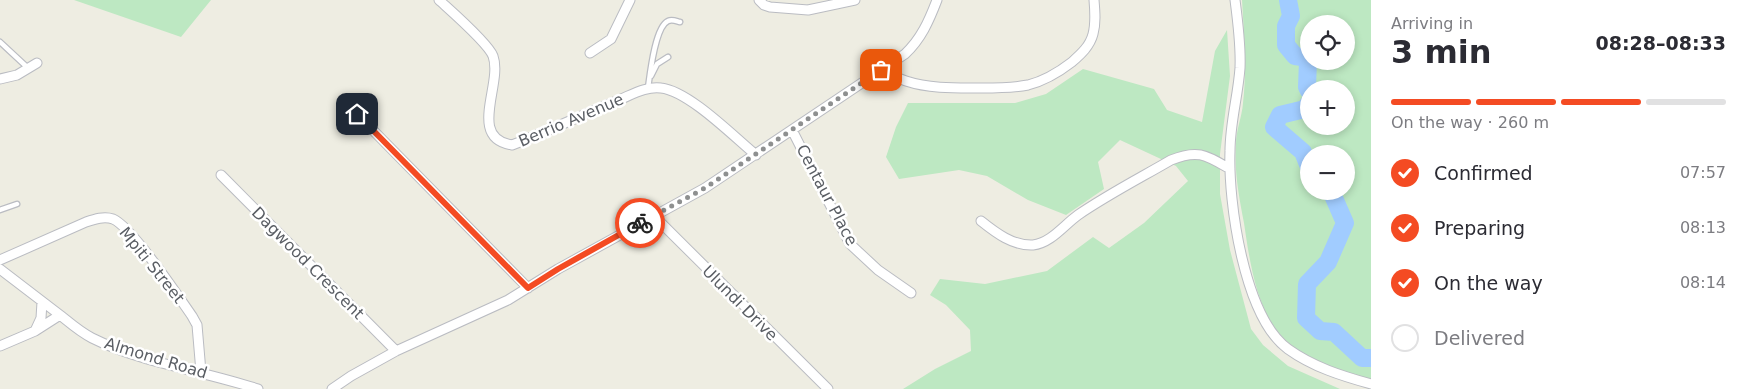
<!DOCTYPE html>
<meta charset="utf-8">
<style>
:root{--surface:#fff;--page:#f7f7f7;--text:#2b2b33;--muted:#7c7c81;--line:#e1e1e2;--accent:#f44b23}
body{margin:0;font-family:"DejaVu Sans",sans-serif;background:var(--page);color:var(--text);height:100vh;display:flex;flex-direction:column;font-size:19px;white-space:nowrap}
*{box-sizing:border-box;margin:0}
p{font-size:16px;color:var(--muted)}
.icon{flex:none;width:28px;height:28px;fill:none;stroke:currentColor;stroke-width:2;stroke-linecap:round;stroke-linejoin:round}
.map{position:relative;flex:1;overflow:hidden}
.details{display:flex;flex-direction:column;background:var(--surface);width:375px}
.details>*{flex:none}
.fabs{position:absolute;left:1300px;top:15px;display:grid;gap:10px}
.fabs a{display:grid;place-items:center;width:55px;height:55px;border-radius:50%;background:var(--surface);box-shadow:0 2px 8px #0003;font-size:25px}
.pin{position:absolute;display:grid;place-items:center;width:42px;height:42px;color:#fff;margin:-21px;border-radius:10px;box-shadow:0 2px 8px #0006}
.courier{position:absolute;display:grid;place-items:center;width:50px;height:50px;margin:-25px;border:4px solid #f44b23;border-radius:50%;background:#fff;color:#222;box-shadow:0 1px 6px #0007}
.headline em{font-style:normal;font-weight:700}
.headline div{display:flex;flex-direction:column-reverse}
.headline{display:flex;align-items:center;justify-content:space-between;height:85px;padding:0 20px}
h1{font-size:32px;font-weight:700;line-height:38px}
.bar{display:grid;grid-template-columns:repeat(4,1fr);gap:8px 5px;align-content:center;height:60px;padding:0 20px}
.bar i{height:6px;border-radius:4px;background:var(--line)}
.bar .current{background:var(--accent)}
.bar p{grid-column:span 4}
ol{padding:0 20px;list-style:none}
li{display:flex;align-items:center;gap:15px;height:55px}
li p{margin-inline-start:auto}
li .icon{padding:5px;border-radius:50%;background:var(--accent);color:#fff;stroke-width:4}
li:last-child{color:var(--muted)}
li i{width:28px;height:28px;border:2px solid var(--line);border-radius:50%}
main{display:flex;flex:1;min-height:0}
.map>svg:first-child{display:block}
</style>
<main>
<div class="map">
<svg width="1371" height="389" viewBox="0 0 1371 389">
<rect width="100%" height="100%" fill="#eeede2"/>
<path fill="#bde8c2" fill-rule="evenodd" d="M 74,0 L 211,0 L 181,37 Z
M 1242,0 L 1371,0 L 1371,379 C 1343,372 1314,363 1291,345 C 1257,319 1250,263 1244,223 C 1239,197 1234,171 1236,144 C 1236,130 1242,117 1243,103 C 1247,69 1244,34 1242,0 ZM 1309,24 L 1346,24 L 1346,61 L 1309,61 ZM 1309,89 L 1346,89 L 1346,126 L 1309,126 ZM 1309,154 L 1346,154 L 1346,191 L 1309,191 Z
M 1227,30 L 1230,76 L 1220,154 L 1220,194 L 1230,250 L 1251,329 L 1263,345 L 1288,366 L 1340,389 L 903,389 L 935,369 L 971,351 L 970,330 L 946,305 L 930,295 L 940,279 L 985,284 L 1047,271 L 1093,237 L 1109,248 L 1144,223 L 1188,181 L 1176,166 L 1120,140 L 1098,162 L 1104,189 L 1066,215 L 1028,200 L 987,176 L 959,170 L 899,179 L 886,157 L 896,127 L 908,103 L 1015,103 L 1046,94 L 1083,69 L 1154,89 L 1167,110 L 1202,122 L 1215,51 Z"/>
<g fill="none" stroke-linecap="round" stroke-linejoin="round">
<path stroke="#a1ccff" stroke-width="18" d="M 1288,0 L 1291,16 L 1286,26 L 1286,45 L 1295,56 L 1302,57 L 1308,61 L 1307,87 L 1309,91
M 1309,103 L 1305,109 L 1280,115 L 1274,127 L 1303,152 L 1309,167
M 1331,191 L 1345,223 L 1328,262 L 1307,284 L 1306,318 L 1320,331 L 1334,332 L 1362,358 L 1371,358"/>
<defs>
<path id="service" d="M 0,42 L 28,68
M 651,76 L 657,64 L 668,57
M 648,88 C 650,74 655,27 668,21 C 672,19 676,21 680,22
M 0,210 L 17,204"/>
<path id="minor" d="M 439,0 C 451,11 488,43 493,56 C 503,84 467,138 512,145 C 549,131 584,114 621,99 C 633,94 647,86 661,88 C 689,91 734,137 756,155
M 759,0 L 764,5 L 770,7 L 808,10 L 855,0
M 1235,0 C 1238,23 1241,45 1240,68 C 1238,96 1230,123 1230,151 C 1228,202 1244,317 1288,349 C 1313,367 1342,376 1371,384
M 590,53 L 611,39 L 630,0
M 881,70 C 889,74 897,78 906,81 C 930,89 957,88 982,88 C 997,88 1013,88 1028,85 C 1044,81 1059,72 1072,62 C 1081,54 1090,46 1093,34 C 1096,23 1095,12 1094,0
M 0,79 L 17,75 L 37,63
M 357,114 L 528,288
M 792,130 L 850,244 L 878,270 L 911,293
M 221,175 L 396,351
M 654,216 L 828,389
M 981,221 C 996,233 1013,246 1033,245 C 1051,243 1064,225 1078,215 C 1107,195 1140,178 1171,160 C 1198,149 1206,155 1230,169
M 0,260 L 86,222 C 95,219 104,216 113,219 C 132,227 178,296 192,316 L 197,325 L 201,372
M 0,269 L 60,315
M 35,331 L 41,318 L 42,302
M 0,346 L 35,331 L 60,315 C 70,323 80,332 92,338 C 142,363 204,371 258,389
M 332,389 L 351,376 L 396,351 L 508,300 L 558,269 L 705,188 L 905,54 C 921,39 929,21 937,0"/>
</defs>
<use href="#service" stroke="#babcc2" stroke-width="7"/>
<use href="#minor" stroke="#babcc2" stroke-width="11"/>
<use href="#service" stroke="#fff" stroke-width="4.5"/>
<use href="#minor" stroke="#fff" stroke-width="9"/>
</g>
<g fill="none" stroke-linecap="round" stroke-linejoin="round">
<path stroke="#8e9090" stroke-width="5" stroke-dasharray="0 9" d="M 640,223 L 705,188 L 881,70"/>
<path stroke="#f44b23" stroke-width="6" d="M 357,114 L 528,288 L 558,269 L 640,223"/>
</g>
<g text-anchor="middle" dominant-baseline="central" stroke-width="5" stroke-linejoin="round" paint-order="stroke">
<g font-size="16" fill="#5a5e64" stroke="#fff">
<text transform="translate(571 120) rotate(-23)">Berrio Avenue</text>
<text transform="translate(827 195) rotate(62)">Centaur Place</text>
<text transform="translate(308 263) rotate(45)">Dagwood Crescent</text>
<text transform="translate(152 265) rotate(51)">Mpiti Street</text>
<text transform="translate(740 303) rotate(45)">Ulundi Drive</text>
<text transform="translate(156 358) rotate(17)">Almond Road</text>
</g>
</g>
</svg>
<div class="fabs">
<a><svg class="icon" aria-label="locate" viewBox="0 0 24 24"><circle cx="12" cy="12" r="6"/><path d="M12 2v4M12 18v4M2 12h4M18 12h4"/></svg></a>
<a>+</a>
<a>−</a>
</div>
<div class="pin" style="left:881px;top:70px;background:#ea580c"><svg class="icon" aria-label="bag" viewBox="0 0 24 24"><path d="M5 8h14l-1 12H6zM9 8a3 3 0 0 1 6 0"/></svg></div>
<div class="pin" style="left:357px;top:114px;background:#1f2937"><svg class="icon" aria-label="home" viewBox="0 0 24 24"><path d="M3 11l9-7 9 7M6 9v11h12V9"/></svg></div>
<div class="courier" style="left:640px;top:223px"><svg class="icon" aria-label="bike" viewBox="0 0 24 24"><circle cx="6" cy="16" r="4"/><circle cx="18" cy="16" r="4"/><path d="M6 16l4-8h5l3 8M10 8l3 8H6M13 5h3"/></svg></div>
</div>
<section class="details">
<div class="headline"><div><h1>3 min</h1><p>Arriving in</p></div><em>08:28–08:33</em></div>
<div class="bar"><i class="current"></i><i class="current"></i><i class="current"></i><i></i><p>On the way · 260 m</p></div>
<ol>
<li><svg class="icon" aria-label="check" viewBox="0 0 24 24"><path d="M5 12l5 5 9-10"/></svg>Confirmed<p>07:57</p></li>
<li><svg class="icon" aria-label="check" viewBox="0 0 24 24"><path d="M5 12l5 5 9-10"/></svg>Preparing<p>08:13</p></li>
<li><svg class="icon" aria-label="check" viewBox="0 0 24 24"><path d="M5 12l5 5 9-10"/></svg>On the way<p>08:14</p></li>
<li><i></i>Delivered</li>
</ol>
</section>
</main>
